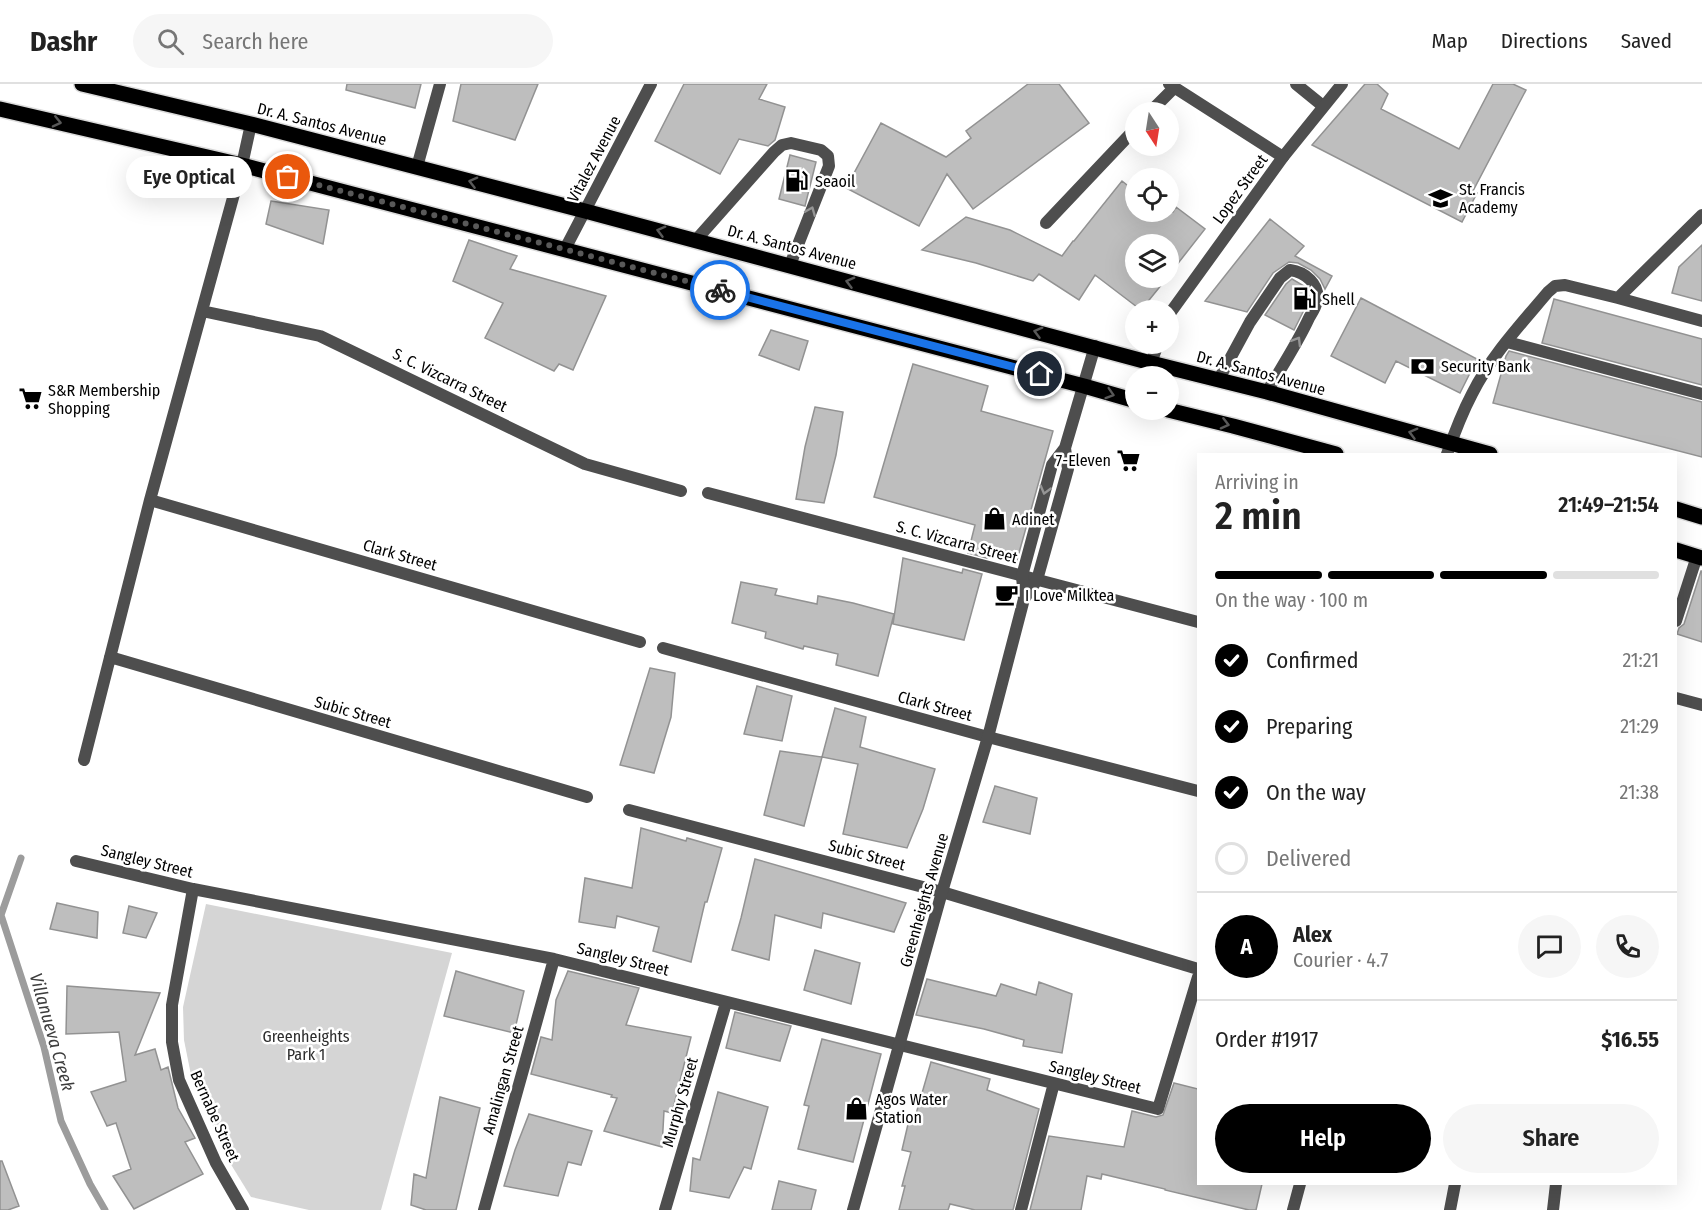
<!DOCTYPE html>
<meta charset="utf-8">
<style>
:root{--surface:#fff;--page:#f6f6f6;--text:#222;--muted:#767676;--line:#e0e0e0;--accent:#000}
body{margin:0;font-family:"Fira Sans Condensed",sans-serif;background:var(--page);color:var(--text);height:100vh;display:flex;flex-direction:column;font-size:22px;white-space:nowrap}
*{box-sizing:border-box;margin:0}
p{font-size:20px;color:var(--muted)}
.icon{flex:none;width:33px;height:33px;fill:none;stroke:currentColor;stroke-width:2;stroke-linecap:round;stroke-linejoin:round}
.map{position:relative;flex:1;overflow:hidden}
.panel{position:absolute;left:1197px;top:369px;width:480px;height:732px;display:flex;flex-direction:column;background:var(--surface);border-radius:0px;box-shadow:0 6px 24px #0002}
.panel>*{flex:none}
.needle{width:39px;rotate:168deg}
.fabs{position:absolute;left:1125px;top:18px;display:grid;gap:12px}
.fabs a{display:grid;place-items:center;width:54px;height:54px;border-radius:50%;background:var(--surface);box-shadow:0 6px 24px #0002;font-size:30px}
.pin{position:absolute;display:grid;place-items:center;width:51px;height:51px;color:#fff;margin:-26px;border:3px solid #fff;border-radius:50%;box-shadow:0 2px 6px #0007}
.courier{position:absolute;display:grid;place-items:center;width:60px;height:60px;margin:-30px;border:4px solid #1a73e8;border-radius:50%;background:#fff;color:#222;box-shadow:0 2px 8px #0007}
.bubble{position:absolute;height:42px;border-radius:21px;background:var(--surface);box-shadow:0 6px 24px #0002;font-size:20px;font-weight:600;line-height:42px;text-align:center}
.head em{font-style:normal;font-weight:600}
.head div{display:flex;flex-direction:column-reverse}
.head{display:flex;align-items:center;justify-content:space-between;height:102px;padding:0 18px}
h1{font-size:39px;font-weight:600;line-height:45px}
.bar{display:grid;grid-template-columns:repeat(4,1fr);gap:9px 6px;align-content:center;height:72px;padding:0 18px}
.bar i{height:8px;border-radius:4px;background:var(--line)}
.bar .selected{background:var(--accent)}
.bar p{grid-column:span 4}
.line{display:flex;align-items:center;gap:15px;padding:0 18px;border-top:2px solid var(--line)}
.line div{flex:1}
.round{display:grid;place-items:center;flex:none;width:63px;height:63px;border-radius:32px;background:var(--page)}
ol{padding:0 18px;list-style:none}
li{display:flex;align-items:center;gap:18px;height:66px}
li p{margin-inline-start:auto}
li .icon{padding:6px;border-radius:50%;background:var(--accent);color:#fff;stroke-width:4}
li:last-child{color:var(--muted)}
li i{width:33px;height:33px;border:3px solid var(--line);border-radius:50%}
.button{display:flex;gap:12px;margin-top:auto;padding:12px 18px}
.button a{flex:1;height:69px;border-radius:36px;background:var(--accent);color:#fff;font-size:24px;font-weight:600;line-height:69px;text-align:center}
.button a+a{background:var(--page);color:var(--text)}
header{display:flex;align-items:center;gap:36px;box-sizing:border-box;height:84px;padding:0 30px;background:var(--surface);border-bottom:2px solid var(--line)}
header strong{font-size:28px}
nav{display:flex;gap:33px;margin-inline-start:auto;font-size:21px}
.search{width:420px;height:54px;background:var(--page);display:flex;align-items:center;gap:15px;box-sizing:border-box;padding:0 21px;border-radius:33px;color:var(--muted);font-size:22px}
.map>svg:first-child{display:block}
</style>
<header>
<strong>Dashr</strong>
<div class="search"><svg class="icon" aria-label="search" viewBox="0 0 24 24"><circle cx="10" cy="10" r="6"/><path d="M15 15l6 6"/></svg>Search here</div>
<nav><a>Map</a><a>Directions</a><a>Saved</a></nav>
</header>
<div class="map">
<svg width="1702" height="1126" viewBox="0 0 1702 1126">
<rect width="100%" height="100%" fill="#fff"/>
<path fill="#d5d5d5" d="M 206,820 L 452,869 L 381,1126 L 309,1126 L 251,1113 L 227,1074 L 191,991 L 184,956 L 183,923 Z"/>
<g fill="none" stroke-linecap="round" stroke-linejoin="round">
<path stroke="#9c9c9c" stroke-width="7" d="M 21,774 L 1,831 L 44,963 L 61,1037 L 90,1100 L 105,1126"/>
</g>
<path fill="#bebebe" stroke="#929292" stroke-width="1.5" d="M 347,0 L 421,0 L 415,24 L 346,6 Z
M 461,0 L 538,0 L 515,56 L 453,37 Z
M 684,0 L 767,0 L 759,15 L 785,23 L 775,56 L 768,62 L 739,55 L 720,90 L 655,57 Z
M 1028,0 L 1059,0 L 1089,39 L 973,125 L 947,90 L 919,142 L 846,104 L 881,39 L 946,73 L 971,54 L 966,47 Z
M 1365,0 L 1377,0 L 1388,10 L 1381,25 L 1459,65 L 1493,0 L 1513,0 L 1526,6 L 1473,107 L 1477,109 L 1462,138 L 1312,61 Z
M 790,71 L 816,78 L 805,122 L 779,115 Z
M 1122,97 L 1136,108 L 1136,128 L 1173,128 L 1176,123 L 1205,145 L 1168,192 L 1168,160 L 1136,160 L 1136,194 L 1167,194 L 1141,226 L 1095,191 L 1079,216 L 1039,190 L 1033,197 L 976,179 L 922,166 L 966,133 L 1010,146 L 1062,172 L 1073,157 L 1074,157 Z
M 271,117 L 329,126 L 323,160 L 266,140 Z
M 1270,135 L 1304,162 L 1295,172 L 1332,192 L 1325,205 L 1320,195 L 1311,186 L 1298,179 L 1289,178 L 1273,189 L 1247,228 L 1205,217 Z
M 469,156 L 517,172 L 510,185 L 606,212 L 573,286 L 559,280 L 554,287 L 485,254 L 503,219 L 453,197 Z
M 1702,161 L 1702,217 L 1672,209 L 1679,183 Z
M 1292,195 L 1304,202 L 1309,212 L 1307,220 L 1294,246 L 1265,231 L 1286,200 Z
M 1361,214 L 1477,275 L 1460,309 L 1396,277 L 1385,299 L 1331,272 Z
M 1554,215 L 1702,255 L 1702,301 L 1542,259 Z
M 771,246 L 808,257 L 799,286 L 759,271 Z
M 1509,267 L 1702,318 L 1702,373 L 1493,319 L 1506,272 Z
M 913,280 L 988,302 L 981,327 L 1053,347 L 1017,476 L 989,468 L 987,474 L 968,469 L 975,441 L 874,413 Z
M 815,323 L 843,328 L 836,371 L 824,419 L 796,415 L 805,363 Z
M 903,474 L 962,489 L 963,485 L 982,490 L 964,556 L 893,540 Z
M 1701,487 L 1702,487 L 1702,558 L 1677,550 L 1679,544 L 1684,540 Z
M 741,498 L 777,505 L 775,511 L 817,520 L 818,512 L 853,519 L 894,530 L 878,592 L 836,581 L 838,570 L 804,562 L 803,565 L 765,554 L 766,548 L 732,539 Z
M 650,584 L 675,589 L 671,633 L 654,689 L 620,681 Z
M 757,602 L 792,612 L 782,657 L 744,650 Z
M 835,624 L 866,633 L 860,663 L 935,685 L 923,725 L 907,764 L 843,750 L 858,680 L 822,673 Z
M 780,667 L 822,673 L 804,742 L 764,731 Z
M 995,702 L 1037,714 L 1030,750 L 983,738 Z
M 641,744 L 686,757 L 687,754 L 722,764 L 707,818 L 705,818 L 691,878 L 653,867 L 659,843 L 617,832 L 615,844 L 579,838 L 585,794 L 632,804 Z
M 755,775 L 828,796 L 906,819 L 894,848 L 823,829 L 821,844 L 775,831 L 769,876 L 732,866 L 741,834 Z
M 57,819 L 98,828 L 97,854 L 50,845 Z
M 129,822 L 157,829 L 146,854 L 123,849 Z
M 815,866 L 860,879 L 851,920 L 804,906 Z
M 456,887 L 524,907 L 514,949 L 444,932 Z
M 568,887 L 639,904 L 626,941 L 691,953 L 672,1029 L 664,1027 L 662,1063 L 604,1047 L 617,1014 L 611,1013 L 612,1011 L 531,990 L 541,953 L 552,956 L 556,916 Z
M 927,895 L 996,912 L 1001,900 L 1036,911 L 1039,898 L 1072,910 L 1062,969 L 1023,962 L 1024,956 L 984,945 L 916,931 Z
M 67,902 L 160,909 L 135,971 L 155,965 L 161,986 L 168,983 L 178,1024 L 195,1054 L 185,1058 L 203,1090 L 134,1125 L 113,1092 L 131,1085 L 116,1039 L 107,1042 L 91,1008 L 126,997 L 119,948 L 66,950 Z
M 735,928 L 791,942 L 780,977 L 726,964 Z
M 822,955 L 881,970 L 853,1078 L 798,1065 L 809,1022 L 804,1021 Z
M 931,978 L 990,995 L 987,1006 L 1039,1025 L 1013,1126 L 975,1126 L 950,1120 L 948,1126 L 899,1126 L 905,1102 L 902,1102 L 911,1068 L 902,1066 L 909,1036 L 914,1037 Z
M 1174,999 L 1198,1005 L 1198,1100 L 1262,1100 L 1256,1126 L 1249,1126 L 1165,1106 L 1165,1105 L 1102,1090 L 1101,1095 L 1087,1092 L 1081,1126 L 1030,1126 L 1049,1052 L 1124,1063 L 1132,1027 L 1156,1033 L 1163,1031 Z
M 718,1008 L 768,1023 L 751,1085 L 744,1083 L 729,1114 L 690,1107 L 693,1074 L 700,1076 Z
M 440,1013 L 480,1024 L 456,1126 L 426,1126 L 411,1121 L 414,1090 L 426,1094 Z
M 529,1030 L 592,1047 L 581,1081 L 568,1078 L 558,1112 L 504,1102 L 515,1066 Z
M 0,1077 L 2,1077 L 19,1122 L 8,1126 L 0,1126 Z
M 779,1097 L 816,1106 L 811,1126 L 772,1126 Z"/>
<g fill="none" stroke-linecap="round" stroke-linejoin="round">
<defs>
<path id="primary" d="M 82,0 L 251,40 L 585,127 L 1151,279 L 1267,308 L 1490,370
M 0,25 L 242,81 L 1084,302 L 1136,317
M 1168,326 L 1233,342 L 1336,370
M 1676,425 L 1702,433
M 1676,466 L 1702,474"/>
</defs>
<use href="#primary" stroke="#dbdbdb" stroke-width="18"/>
<path stroke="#4e4e4e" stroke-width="12" d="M 1169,0 L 1283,73
M 1296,0 L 1323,22
M 1150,28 L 1174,4
M 417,83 L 440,0
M 1046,139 L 1136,44
M 696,156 L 774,68 L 782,61 L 791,59 L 821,66 L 828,72 L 829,82 L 790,181
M 1507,258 L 1702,310
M 1219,295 L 1250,238 L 1280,194 L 1290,186 C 1305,188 1320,200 1317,217 C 1316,223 1312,229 1309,234 C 1297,260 1281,284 1267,308"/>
<path stroke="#4e4e4e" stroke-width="12" d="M 565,165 L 651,0
M 1618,214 L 1702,237
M 202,227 L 320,252 L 585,380 L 681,407
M 1168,232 L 1283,73 L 1342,0
M 1151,279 L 1158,260
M 1447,370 C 1454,350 1462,329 1472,310 C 1491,272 1521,240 1548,208 L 1555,202 L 1565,201 L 1618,214 L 1702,131
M 708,409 L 1198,538
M 150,416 L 640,558
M 1676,537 L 1697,472
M 663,564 L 988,653 L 1198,707
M 110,573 L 587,713
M 1676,614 L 1702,621
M 84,676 L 150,416 L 242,81 L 251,40
M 629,726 L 942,808 L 1198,885
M 76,777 L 193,805 L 554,875 L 1158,1025 L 1198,893
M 193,805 L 172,921 L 172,958 L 179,996 L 216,1079 L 243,1126
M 484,1126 L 554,875
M 665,1126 L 726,919
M 1021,1126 L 1054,999
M 1293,1126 L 1300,1100
M 1450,1126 L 1455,1100
M 1553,1126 L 1556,1100"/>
<path stroke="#4e4e4e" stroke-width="12" d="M 1024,515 L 1037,496 L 1068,385 L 1065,364 L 1095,262
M 853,1126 L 942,808 L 988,653 L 1024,515 L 1022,492 L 1052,381 L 1065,364"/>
<use href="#primary" stroke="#000" stroke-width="15"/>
</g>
<defs><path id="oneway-chevron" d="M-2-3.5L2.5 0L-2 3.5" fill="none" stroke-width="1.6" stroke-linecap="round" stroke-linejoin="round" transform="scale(1.5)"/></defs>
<g stroke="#595959">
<use href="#oneway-chevron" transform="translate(57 38) rotate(13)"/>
<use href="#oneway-chevron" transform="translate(473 98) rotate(-166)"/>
<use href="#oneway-chevron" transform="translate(661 147) rotate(-165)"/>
<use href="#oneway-chevron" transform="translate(850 198) rotate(-165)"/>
<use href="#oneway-chevron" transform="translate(1038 248) rotate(-165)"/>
<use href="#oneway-chevron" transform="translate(1110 310) rotate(17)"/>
<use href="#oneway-chevron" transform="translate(1225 340) rotate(14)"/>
<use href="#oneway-chevron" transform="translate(1413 349) rotate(-165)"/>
</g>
<g stroke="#959595">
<use href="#oneway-chevron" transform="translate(811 127) rotate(-68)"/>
<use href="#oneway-chevron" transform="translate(1297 257) rotate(-59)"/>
<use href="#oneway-chevron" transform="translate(1045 406) rotate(105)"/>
</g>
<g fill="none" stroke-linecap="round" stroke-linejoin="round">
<path stroke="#595959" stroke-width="6" stroke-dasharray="0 10.8" d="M 288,93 L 720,206"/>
<path stroke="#1a73e8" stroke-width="8" d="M 720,206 L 1040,290"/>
</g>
<defs>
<symbol id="fuel-bare" viewBox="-9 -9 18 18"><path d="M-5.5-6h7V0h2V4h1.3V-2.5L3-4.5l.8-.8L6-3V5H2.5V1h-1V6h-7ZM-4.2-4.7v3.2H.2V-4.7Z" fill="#000" stroke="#fff" stroke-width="2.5" paint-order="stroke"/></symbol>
<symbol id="school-bare" viewBox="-9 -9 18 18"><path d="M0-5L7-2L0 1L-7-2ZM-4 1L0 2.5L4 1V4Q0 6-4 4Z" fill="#000" stroke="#fff" stroke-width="2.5" paint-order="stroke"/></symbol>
<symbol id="bank-bare" viewBox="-9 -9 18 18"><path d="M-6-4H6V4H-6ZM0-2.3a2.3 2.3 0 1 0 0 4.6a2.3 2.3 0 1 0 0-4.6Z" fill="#000" stroke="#fff" stroke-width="2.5" paint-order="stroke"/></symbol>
<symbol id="supermarket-bare" viewBox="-9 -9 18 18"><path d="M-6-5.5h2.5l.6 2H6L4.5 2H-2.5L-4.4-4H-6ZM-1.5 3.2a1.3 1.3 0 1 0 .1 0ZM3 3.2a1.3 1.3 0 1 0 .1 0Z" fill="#000" stroke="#fff" stroke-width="2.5" paint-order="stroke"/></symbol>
<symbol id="shop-bare" viewBox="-9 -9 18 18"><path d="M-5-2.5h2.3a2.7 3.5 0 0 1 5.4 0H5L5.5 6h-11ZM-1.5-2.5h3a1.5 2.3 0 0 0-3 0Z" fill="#000" stroke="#fff" stroke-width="2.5" paint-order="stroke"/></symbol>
<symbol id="cafe-bare" viewBox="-9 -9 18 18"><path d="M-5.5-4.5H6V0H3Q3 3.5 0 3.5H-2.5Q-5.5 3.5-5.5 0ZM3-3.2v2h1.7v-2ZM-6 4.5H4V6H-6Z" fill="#000" stroke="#fff" stroke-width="2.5" paint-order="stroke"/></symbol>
</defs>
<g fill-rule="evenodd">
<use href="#fuel-bare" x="780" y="80" width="33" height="33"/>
<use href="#school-bare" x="1424" y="98" width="33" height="33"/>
<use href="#fuel-bare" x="1288" y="198" width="33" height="33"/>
<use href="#bank-bare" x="1406" y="266" width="33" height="33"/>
<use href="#supermarket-bare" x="14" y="298" width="33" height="33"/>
<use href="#supermarket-bare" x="1112" y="360" width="33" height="33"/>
<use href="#shop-bare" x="978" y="418" width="33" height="33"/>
<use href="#cafe-bare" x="990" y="494" width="33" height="33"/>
<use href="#shop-bare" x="840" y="1008" width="33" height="33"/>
</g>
<g text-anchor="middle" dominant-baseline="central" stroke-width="5" stroke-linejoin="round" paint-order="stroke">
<g font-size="16" fill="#000" stroke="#fff">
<text transform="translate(322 40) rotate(14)">Dr. A. Santos Avenue</text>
<text transform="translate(594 75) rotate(-62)">Vitalez Avenue</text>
<text transform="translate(1240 105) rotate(-54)">Lopez Street</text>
<text transform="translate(792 163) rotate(15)">Dr. A. Santos Avenue</text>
<text transform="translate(1261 289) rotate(15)">Dr. A. Santos Avenue</text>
<text transform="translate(450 296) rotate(26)">S. C. Vizcarra Street</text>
<text transform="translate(957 458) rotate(15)">S. C. Vizcarra Street</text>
<text transform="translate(400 471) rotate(16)">Clark Street</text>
<text transform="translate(935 622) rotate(15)">Clark Street</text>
<text transform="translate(353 628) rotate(16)">Subic Street</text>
<text transform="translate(867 771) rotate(15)">Subic Street</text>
<text transform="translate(147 777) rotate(14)">Sangley Street</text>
<text transform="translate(924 816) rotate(-74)">Greenheights Avenue</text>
<text transform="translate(623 875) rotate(14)">Sangley Street</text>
<text transform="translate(1095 993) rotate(14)">Sangley Street</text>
<text transform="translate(503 996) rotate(-74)">Amalingan Street</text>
<text transform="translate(680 1018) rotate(-74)">Murphy Street</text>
<text transform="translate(215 1032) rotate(66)">Bernabe Street</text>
</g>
<g font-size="16" fill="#000" stroke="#fff" text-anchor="start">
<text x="815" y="97">Seaoil</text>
<text x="1459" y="105">St. Francis<tspan x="1459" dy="18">Academy</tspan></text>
<text x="1322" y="215">Shell</text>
<text x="1441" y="282">Security Bank</text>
<text x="48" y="306">S&amp;R Membership<tspan x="48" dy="18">Shopping</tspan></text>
<text x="1111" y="376" text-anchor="end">7-Eleven</text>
<text x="1012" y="435">Adinet</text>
<text x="1025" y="511">I Love Milktea</text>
<text x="875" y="1015">Agos Water<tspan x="875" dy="18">Station</tspan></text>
</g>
<g font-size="16" fill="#2c2c2c" stroke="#fff">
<text x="306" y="952">Greenheights<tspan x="306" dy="18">Park 1</tspan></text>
</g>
<g font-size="18" font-style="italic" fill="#3d3d3d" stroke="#fff">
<text transform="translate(52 948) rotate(74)">Villanueva Creek</text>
</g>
</g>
</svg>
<div class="fabs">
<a><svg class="needle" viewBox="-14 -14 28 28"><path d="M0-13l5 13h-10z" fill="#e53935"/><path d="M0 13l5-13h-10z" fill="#767676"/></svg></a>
<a><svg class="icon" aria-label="locate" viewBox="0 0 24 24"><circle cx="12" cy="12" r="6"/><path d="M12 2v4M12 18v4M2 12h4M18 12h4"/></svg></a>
<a><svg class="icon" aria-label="layers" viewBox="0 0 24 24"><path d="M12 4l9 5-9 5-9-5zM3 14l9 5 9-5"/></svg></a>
<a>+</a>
<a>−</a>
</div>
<div class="pin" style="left:288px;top:93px;background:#ea580c"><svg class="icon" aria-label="bag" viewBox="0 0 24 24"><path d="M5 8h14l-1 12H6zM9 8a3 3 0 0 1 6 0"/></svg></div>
<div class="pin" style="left:1040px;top:290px;background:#1f2937"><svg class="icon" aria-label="home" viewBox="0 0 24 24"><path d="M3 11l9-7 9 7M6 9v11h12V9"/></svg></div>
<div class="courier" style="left:720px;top:206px"><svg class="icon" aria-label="bike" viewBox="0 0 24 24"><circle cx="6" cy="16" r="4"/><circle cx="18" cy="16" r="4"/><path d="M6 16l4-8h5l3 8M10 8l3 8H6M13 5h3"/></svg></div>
<div class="bubble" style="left:126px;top:72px;width:126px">Eye Optical</div>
<section class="panel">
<div class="head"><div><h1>2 min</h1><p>Arriving in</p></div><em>21:49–21:54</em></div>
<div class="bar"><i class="selected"></i><i class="selected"></i><i class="selected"></i><i></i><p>On the way · 100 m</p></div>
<ol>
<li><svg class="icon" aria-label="check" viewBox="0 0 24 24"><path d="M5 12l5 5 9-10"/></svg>Confirmed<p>21:21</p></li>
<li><svg class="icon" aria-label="check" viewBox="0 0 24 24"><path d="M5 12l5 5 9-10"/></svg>Preparing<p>21:29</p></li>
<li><svg class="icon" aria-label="check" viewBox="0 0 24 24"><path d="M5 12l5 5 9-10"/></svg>On the way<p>21:38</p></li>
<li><i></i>Delivered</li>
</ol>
<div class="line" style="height:108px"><b class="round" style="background:var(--accent);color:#fff">A</b><div><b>Alex</b><p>Courier · 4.7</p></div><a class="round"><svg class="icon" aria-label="chat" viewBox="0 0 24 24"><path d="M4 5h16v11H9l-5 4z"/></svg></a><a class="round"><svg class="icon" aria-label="phone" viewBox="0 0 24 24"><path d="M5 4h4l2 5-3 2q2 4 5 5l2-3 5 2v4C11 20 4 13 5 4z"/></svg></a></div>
<div class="line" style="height:78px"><div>Order #1917</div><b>$16.55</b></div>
<div class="button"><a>Help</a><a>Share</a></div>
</section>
</div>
